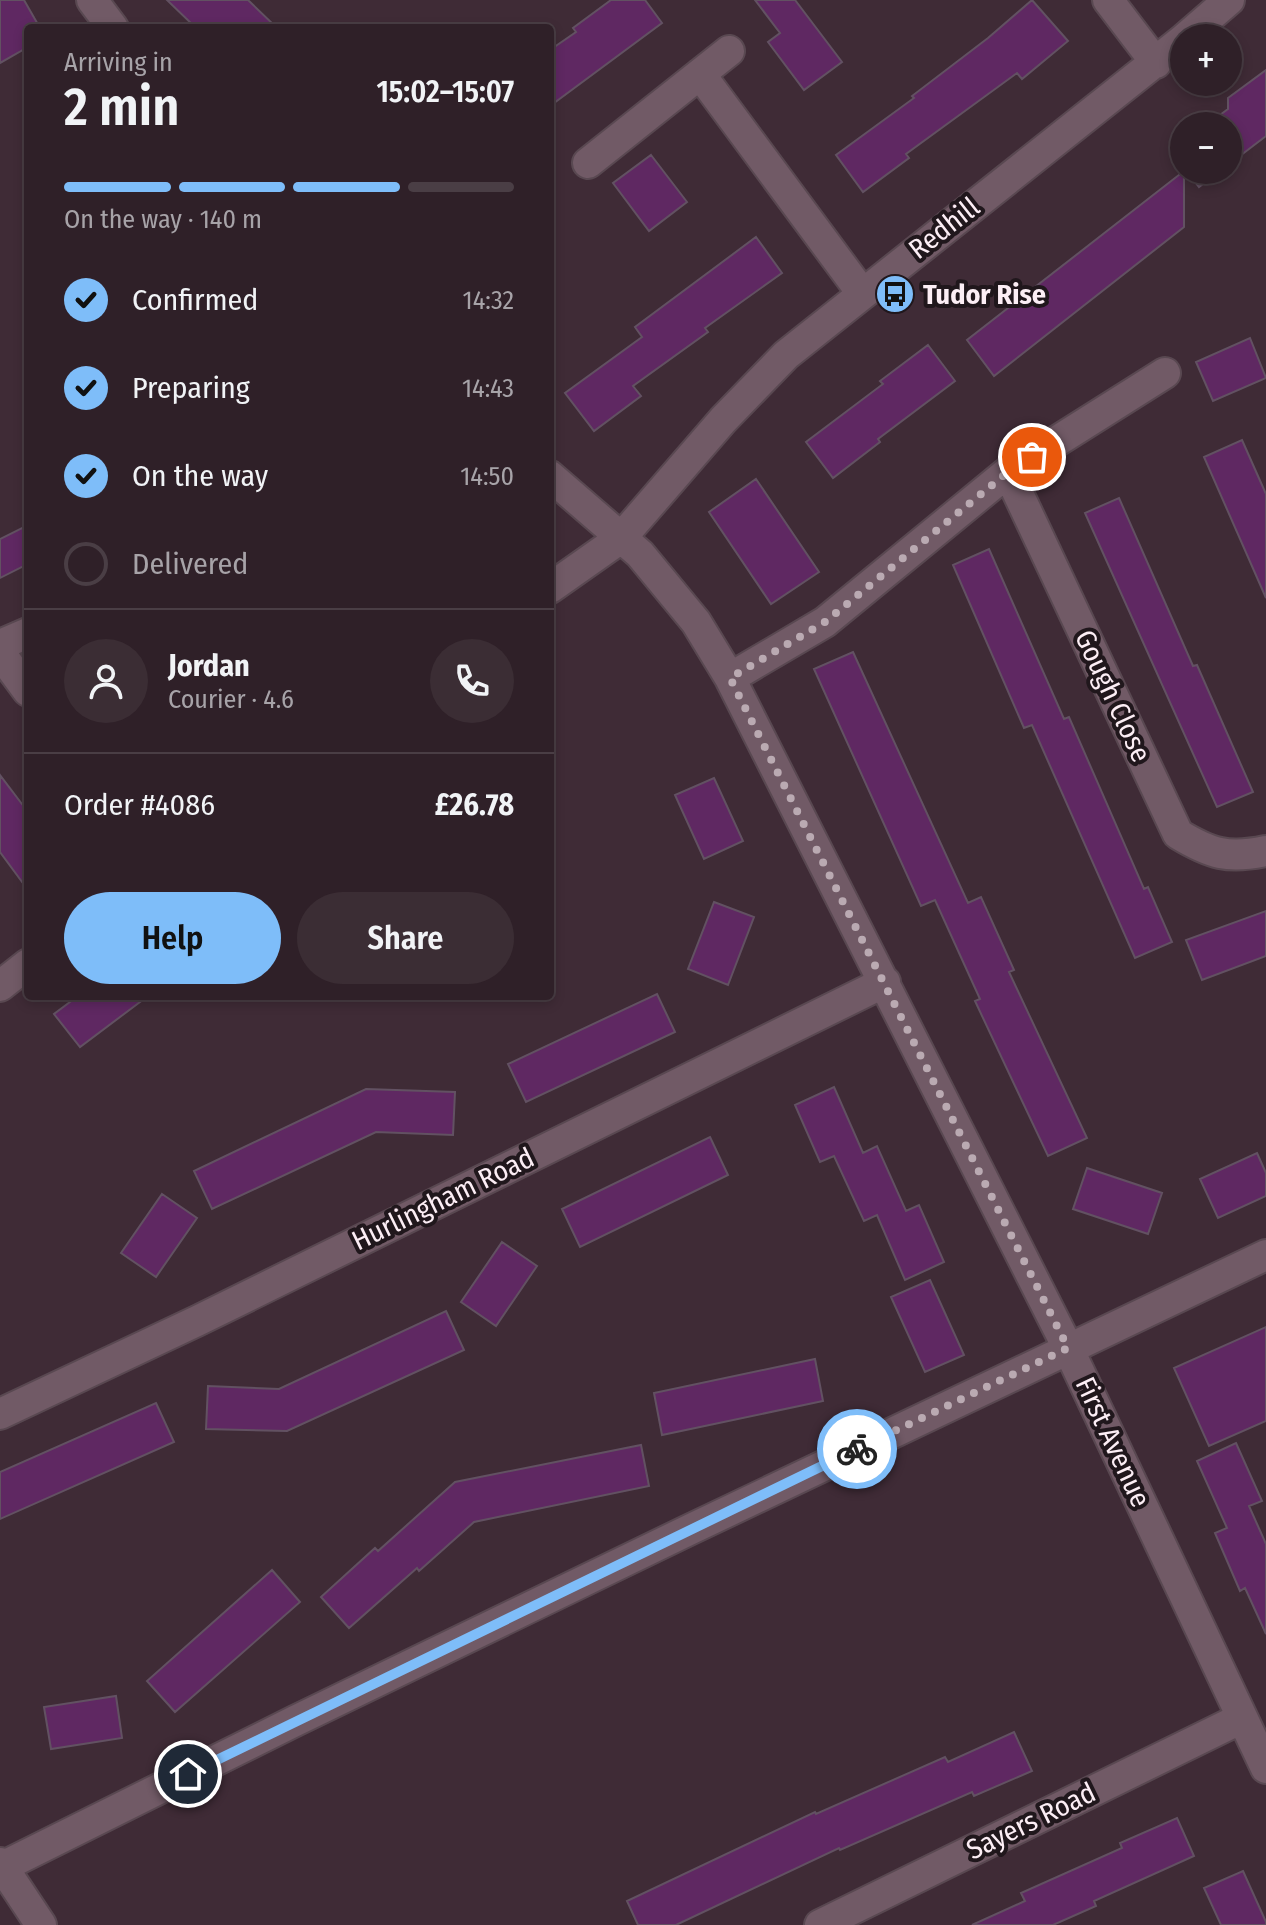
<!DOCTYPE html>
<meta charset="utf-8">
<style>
:root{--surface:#2f2028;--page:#3b2d34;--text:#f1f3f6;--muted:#a7a3a8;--line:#4a3e45;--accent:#7ebdf9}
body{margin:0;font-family:"Fira Sans Condensed",sans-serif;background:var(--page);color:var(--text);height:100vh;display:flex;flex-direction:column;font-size:30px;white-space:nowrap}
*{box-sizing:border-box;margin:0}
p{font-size:26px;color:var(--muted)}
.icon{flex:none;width:44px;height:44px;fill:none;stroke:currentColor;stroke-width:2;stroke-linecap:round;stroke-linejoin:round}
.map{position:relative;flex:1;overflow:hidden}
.details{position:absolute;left:24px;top:24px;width:530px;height:976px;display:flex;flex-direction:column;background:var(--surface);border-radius:8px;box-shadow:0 4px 12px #0003,0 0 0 2px var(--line)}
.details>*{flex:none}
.fabs{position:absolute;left:1170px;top:24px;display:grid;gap:16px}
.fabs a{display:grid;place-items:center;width:72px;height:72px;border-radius:50%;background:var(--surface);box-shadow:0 4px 12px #0003,0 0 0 2px var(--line);font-size:40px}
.pin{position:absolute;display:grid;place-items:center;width:68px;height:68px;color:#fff;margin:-34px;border:4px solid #fff;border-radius:50%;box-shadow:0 2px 8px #0007}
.courier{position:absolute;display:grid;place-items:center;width:80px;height:80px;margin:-40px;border:6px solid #7ebdf9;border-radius:50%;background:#fff;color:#222;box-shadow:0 2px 10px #0007}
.head em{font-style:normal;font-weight:600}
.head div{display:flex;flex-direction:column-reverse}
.head{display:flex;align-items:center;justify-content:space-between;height:136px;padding:0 40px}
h1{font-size:52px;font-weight:600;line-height:60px}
.bar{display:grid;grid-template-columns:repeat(4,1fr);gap:12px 8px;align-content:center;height:96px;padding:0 40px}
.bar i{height:10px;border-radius:6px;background:var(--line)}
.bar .current{background:var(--accent)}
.bar p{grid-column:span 4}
.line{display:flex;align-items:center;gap:20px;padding:0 40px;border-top:2px solid var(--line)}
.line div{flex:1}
.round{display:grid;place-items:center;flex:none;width:84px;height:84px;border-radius:42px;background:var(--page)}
ol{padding:0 40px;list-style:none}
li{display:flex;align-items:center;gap:24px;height:88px}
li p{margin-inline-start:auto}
li .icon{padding:8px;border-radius:50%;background:var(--accent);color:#111;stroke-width:4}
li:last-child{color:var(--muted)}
li i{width:44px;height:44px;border:4px solid var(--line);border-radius:50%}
.button{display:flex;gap:16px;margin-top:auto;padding:16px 40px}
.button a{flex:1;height:92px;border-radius:48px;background:var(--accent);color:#111;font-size:32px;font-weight:600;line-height:92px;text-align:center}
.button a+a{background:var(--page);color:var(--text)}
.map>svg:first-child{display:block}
</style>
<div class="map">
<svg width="1266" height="1925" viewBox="0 0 1266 1925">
<rect width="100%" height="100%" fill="#3f2b36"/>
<path fill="#5f2862" stroke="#625162" stroke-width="2" d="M 0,0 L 24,0 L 40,28 L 28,28 L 28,47 L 0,63 Z
M 167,0 L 248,0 L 277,28 L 196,28 Z
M 611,0 L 645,0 L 662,23 L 550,106 L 550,50 L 576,32 L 573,28 Z
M 755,0 L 795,0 L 842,62 L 804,90 L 768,42 L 780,33 Z
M 1032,0 L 1068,41 L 1022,79 L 1017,73 L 906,154 L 909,158 L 863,192 L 836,155 L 914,98 L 912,96 L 988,38 Z
M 1266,70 L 1266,136 L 1228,165 L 1228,126 L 1205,126 L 1228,109 L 1228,98 Z
M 651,155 L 687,202 L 649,231 L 613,183 Z
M 1186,170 L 1221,170 L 1199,187 Z
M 1184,171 L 1184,227 L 994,376 L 967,340 Z
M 756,237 L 782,273 L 705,328 L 708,332 L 633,386 L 641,396 L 594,431 L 565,393 L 642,337 L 635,327 Z
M 1250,338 L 1266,378 L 1213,401 L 1196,362 Z
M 928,345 L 955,381 L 878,439 L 880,442 L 833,478 L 806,442 L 883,384 L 880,381 Z
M 1242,440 L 1266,494 L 1266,598 L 1204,457 Z
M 756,479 L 819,572 L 771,604 L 709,512 Z
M 1119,498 L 1193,666 L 1197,665 L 1253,792 L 1217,807 L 1085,513 Z
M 28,525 L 28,564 L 0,578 L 0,539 Z
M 989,549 L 1064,719 L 1069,717 L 1144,889 L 1148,887 L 1172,942 L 1135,958 L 1032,725 L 1024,728 L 953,565 Z
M 853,652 L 968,903 L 981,897 L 1014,970 L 1009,972 L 1087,1138 L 1048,1156 L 975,1001 L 980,999 L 935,900 L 921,906 L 814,669 Z
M 0,775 L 28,812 L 28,890 L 0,852 Z
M 714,778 L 743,841 L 704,859 L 675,795 Z
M 714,902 L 754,917 L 728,985 L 688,969 Z
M 1266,911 L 1266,956 L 1202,980 L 1186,940 Z
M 657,994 L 675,1032 L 526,1102 L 508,1064 Z
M 78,996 L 148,996 L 80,1047 L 54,1014 Z
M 834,1087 L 863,1153 L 877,1146 L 906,1211 L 919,1205 L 944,1262 L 905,1280 L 877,1215 L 864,1221 L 834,1156 L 820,1162 L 795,1105 Z
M 366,1089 L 455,1092 L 453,1135 L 376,1132 L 212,1209 L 194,1171 Z
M 710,1137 L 728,1175 L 580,1247 L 562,1209 Z
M 1257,1153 L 1266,1173 L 1266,1196 L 1218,1218 L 1200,1179 Z
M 1087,1168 L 1162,1193 L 1148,1234 L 1073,1209 Z
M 162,1194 L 197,1218 L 156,1277 L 121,1253 Z
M 502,1242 L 537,1266 L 496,1326 L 461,1302 Z
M 930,1280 L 964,1355 L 925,1372 L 891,1297 Z
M 446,1311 L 464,1350 L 287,1431 L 206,1429 L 208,1386 L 279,1389 Z
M 1266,1327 L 1266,1421 L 1209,1446 L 1174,1368 Z
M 815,1359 L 823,1401 L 662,1435 L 654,1393 Z
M 156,1403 L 174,1442 L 0,1519 L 0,1472 Z
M 1236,1443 L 1262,1501 L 1249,1506 L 1266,1544 L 1266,1634 L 1245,1588 L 1240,1591 L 1215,1533 L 1227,1528 L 1197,1461 Z
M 641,1445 L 649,1486 L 474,1522 L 419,1571 L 417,1568 L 349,1628 L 321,1597 L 375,1548 L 378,1551 L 455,1482 Z
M 272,1570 L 300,1602 L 175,1712 L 147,1681 Z
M 116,1696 L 122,1738 L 51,1749 L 44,1707 Z
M 1014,1732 L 1032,1771 L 974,1796 L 972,1792 L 840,1850 L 839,1848 L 676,1925 L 638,1925 L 627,1901 L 815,1812 L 816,1814 L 945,1757 L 948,1762 Z
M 1177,1818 L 1194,1856 L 1094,1901 L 1096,1906 L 1053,1925 L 972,1925 L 1025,1901 L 1021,1893 L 1122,1848 L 1120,1843 Z
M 1243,1871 L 1266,1922 L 1266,1925 L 1221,1925 L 1204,1888 Z"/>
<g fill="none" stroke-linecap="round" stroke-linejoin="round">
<defs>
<path id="street" d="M 92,0 L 113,28
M 1108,0 L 1156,63
M 1185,38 L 1229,0
M 700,74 L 862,293
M 588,163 L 729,51
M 1008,472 L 1178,834 C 1211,854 1228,859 1266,851
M 550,476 L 640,554 L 696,622 L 730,678 L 1068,1348 L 1266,1768
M 550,588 L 621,538 L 723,420 L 786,355 L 1184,39
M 0,645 L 28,633
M 0,653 L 28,691
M 730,678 L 825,622 L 1008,472 L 1165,373
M 0,986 L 28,964
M 0,1414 L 197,1321 L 885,982
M 0,1863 L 41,1925
M 0,1868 L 295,1721 L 691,1529 L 1266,1255
M 820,1925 L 1242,1718"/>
</defs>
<use href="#street" stroke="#594851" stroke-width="34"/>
<use href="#street" stroke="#715a66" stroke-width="30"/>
</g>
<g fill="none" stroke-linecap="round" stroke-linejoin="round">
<path stroke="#baaab2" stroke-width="8" stroke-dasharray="0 14.4" d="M 857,1449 L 1068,1348 L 730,678 L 825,622 L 1008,472 L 1032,457"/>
<path stroke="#7ebdf9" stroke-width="10" d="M 188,1774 L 857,1449"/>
</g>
<defs>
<symbol id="bus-disc" viewBox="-11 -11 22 22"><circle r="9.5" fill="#7ebdf9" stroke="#20171c"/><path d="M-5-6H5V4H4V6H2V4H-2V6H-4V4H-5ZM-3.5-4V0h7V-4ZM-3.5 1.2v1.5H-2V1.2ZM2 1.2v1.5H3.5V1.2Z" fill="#111"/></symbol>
</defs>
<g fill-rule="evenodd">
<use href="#bus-disc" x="873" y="272" width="44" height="44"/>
</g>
<g text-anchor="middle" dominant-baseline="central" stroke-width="8" stroke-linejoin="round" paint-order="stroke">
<g font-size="28" fill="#fceef5" stroke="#20171c">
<text transform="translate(944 228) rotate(-38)">Redhill</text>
<text transform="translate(1113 696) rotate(65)">Gough Close</text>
<text transform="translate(443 1199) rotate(-26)">Hurlingham Road</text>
<text transform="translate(1113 1442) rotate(65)">First Avenue</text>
<text transform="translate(1031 1821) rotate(-26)">Sayers Road</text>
</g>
<g font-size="28" font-weight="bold" fill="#fceef5" stroke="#20171c" text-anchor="start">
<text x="923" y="294">Tudor Rise</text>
</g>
</g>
</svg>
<div class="fabs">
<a>+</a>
<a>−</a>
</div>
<div class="pin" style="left:1032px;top:457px;background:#ea580c"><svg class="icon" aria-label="bag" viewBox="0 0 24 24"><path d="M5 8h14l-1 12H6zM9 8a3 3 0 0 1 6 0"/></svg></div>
<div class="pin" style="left:188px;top:1774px;background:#1f2937"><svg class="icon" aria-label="home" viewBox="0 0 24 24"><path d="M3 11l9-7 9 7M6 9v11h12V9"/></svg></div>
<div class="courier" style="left:857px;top:1449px"><svg class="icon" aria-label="bike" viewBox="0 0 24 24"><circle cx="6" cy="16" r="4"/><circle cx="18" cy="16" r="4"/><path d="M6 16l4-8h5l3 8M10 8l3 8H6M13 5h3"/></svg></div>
<section class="details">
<div class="head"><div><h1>2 min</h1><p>Arriving in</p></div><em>15:02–15:07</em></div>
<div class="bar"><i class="current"></i><i class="current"></i><i class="current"></i><i></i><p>On the way · 140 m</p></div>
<ol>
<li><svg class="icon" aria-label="check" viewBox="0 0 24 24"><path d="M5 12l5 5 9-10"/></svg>Confirmed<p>14:32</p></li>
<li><svg class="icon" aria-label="check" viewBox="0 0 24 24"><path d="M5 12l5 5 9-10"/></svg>Preparing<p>14:43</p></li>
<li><svg class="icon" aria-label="check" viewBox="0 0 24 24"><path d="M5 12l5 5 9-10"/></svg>On the way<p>14:50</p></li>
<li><i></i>Delivered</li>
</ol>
<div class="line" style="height:144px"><a class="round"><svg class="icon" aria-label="person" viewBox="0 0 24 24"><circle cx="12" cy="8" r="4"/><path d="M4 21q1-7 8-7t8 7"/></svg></a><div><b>Jordan</b><p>Courier · 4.6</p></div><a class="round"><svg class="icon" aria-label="phone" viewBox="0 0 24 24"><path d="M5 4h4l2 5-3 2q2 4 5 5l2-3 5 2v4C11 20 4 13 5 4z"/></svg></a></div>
<div class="line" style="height:104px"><div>Order #4086</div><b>£26.78</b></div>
<div class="button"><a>Help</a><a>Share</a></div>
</section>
</div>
